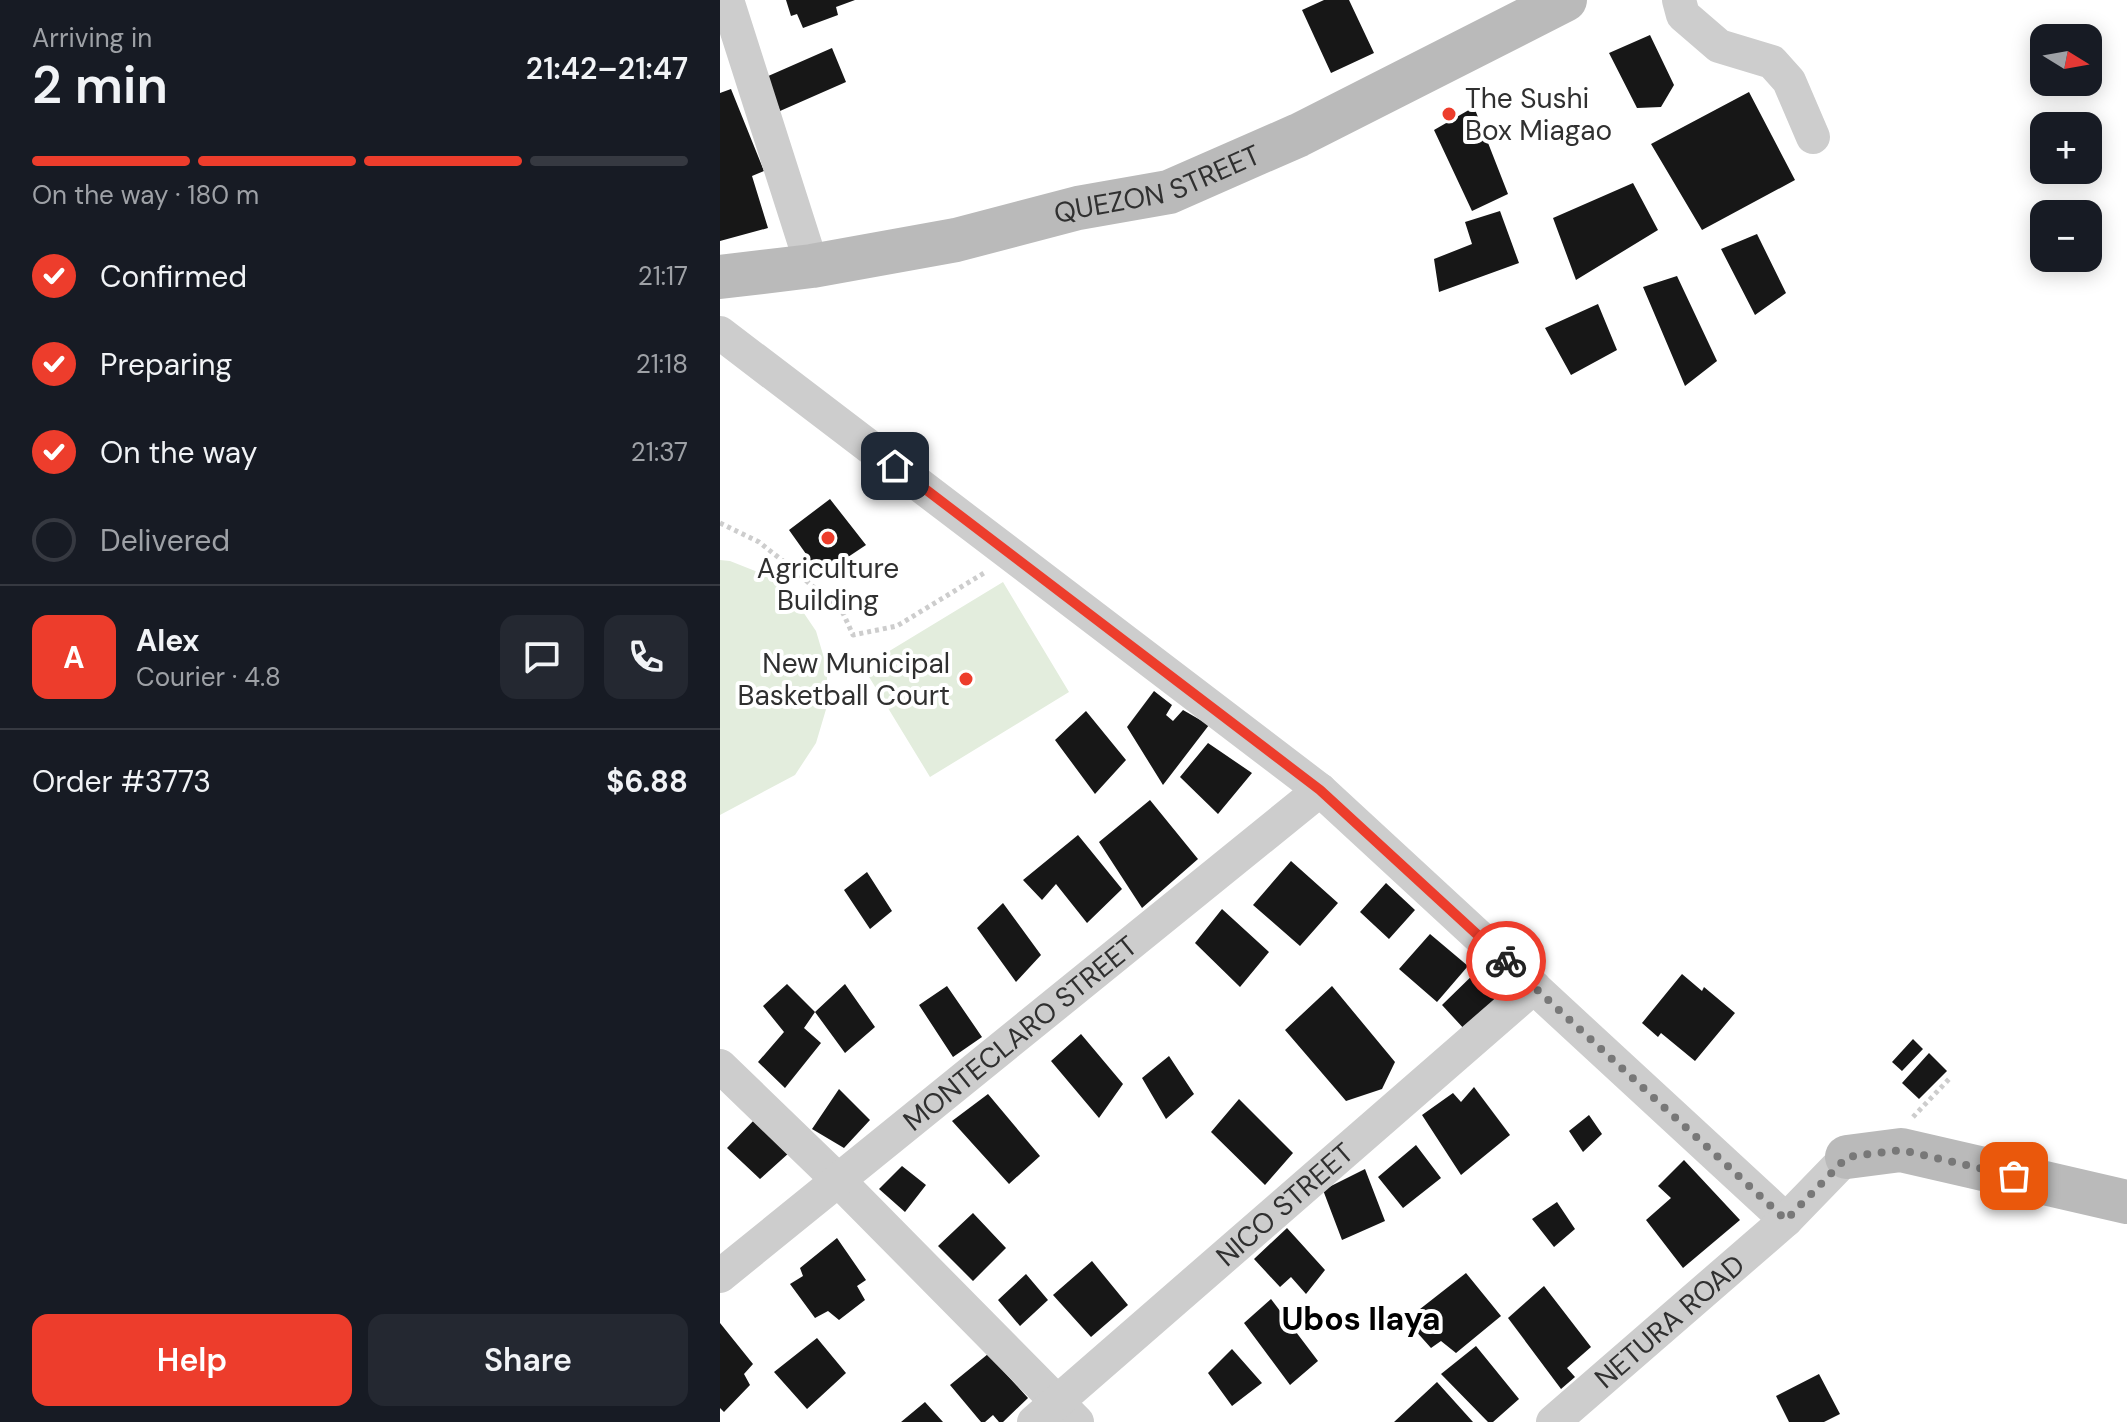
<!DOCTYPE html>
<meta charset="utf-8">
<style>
:root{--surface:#171b24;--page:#242831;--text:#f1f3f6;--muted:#9ea1a6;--line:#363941;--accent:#ed3d2c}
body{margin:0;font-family:"DM Sans",sans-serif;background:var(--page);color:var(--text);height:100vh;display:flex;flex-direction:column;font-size:30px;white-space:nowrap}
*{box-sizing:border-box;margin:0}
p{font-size:26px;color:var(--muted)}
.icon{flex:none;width:44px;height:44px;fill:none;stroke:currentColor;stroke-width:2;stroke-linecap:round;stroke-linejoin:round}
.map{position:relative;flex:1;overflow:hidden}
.drawer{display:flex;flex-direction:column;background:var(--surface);width:720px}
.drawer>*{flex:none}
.needle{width:52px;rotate:101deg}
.controls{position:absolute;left:1310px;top:24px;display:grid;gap:16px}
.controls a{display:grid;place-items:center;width:72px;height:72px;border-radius:16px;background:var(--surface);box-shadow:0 4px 20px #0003;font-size:40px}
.pin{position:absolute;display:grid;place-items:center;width:68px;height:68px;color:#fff;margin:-34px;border-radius:16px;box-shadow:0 4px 12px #0006}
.courier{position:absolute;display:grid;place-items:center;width:80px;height:80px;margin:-40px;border:6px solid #ed3d2c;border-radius:50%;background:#fff;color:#222;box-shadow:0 2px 10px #0007}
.headline em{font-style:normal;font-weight:600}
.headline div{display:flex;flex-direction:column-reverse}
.headline{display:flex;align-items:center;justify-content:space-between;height:136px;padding:0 32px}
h1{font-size:52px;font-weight:600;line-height:60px}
.bar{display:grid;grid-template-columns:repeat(4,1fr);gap:12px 8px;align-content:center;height:96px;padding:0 32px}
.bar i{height:10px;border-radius:6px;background:var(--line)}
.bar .active{background:var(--accent)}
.bar p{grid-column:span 4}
.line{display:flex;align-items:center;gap:20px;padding:0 32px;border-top:2px solid var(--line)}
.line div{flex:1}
.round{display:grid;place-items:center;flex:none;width:84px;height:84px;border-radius:16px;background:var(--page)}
ol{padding:0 32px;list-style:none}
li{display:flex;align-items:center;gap:24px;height:88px}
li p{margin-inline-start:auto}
li .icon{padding:8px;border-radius:50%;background:var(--accent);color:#fff;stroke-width:4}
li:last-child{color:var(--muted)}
li i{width:44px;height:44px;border:4px solid var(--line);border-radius:50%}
.button{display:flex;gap:16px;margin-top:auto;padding:16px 32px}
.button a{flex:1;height:92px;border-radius:16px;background:var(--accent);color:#fff;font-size:32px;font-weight:600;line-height:92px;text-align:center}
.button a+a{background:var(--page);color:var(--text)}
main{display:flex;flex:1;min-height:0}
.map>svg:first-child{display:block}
</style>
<main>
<section class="drawer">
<div class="headline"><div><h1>2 min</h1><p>Arriving in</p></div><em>21:42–21:47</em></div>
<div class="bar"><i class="active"></i><i class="active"></i><i class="active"></i><i></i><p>On the way · 180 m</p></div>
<ol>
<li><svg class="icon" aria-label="check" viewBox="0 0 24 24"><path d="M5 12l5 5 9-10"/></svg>Confirmed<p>21:17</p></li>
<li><svg class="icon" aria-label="check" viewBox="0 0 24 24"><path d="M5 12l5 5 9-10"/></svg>Preparing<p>21:18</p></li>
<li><svg class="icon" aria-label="check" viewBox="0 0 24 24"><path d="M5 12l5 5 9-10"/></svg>On the way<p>21:37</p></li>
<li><i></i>Delivered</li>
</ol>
<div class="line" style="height:144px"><b class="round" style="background:var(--accent);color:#fff">A</b><div><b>Alex</b><p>Courier · 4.8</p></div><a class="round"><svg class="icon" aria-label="chat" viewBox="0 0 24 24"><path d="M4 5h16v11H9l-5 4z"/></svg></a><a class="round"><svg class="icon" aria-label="phone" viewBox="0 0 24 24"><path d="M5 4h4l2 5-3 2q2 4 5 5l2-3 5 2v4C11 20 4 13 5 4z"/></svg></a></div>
<div class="line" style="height:104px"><div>Order #3773</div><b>$6.88</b></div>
<div class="button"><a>Help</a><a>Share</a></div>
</section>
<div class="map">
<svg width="1407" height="1422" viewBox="0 0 1407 1422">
<rect width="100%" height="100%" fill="#fff"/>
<path fill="#e3eddd" d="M 0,560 L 10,561 L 45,575 L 75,600 L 96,631 L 107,668 L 107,706 L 96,743 L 75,775 L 0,815 Z
M 283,582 L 349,692 L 210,777 L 143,667 Z"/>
<path fill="#171717" d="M 66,0 L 135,0 L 116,7 L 118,15 L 83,28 L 77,14 L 71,16 Z
M 604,0 L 629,0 L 654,53 L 611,73 L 582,10 Z
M 930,35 L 954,85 L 941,107 L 917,108 L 889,53 Z
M 112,48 L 126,82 L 60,111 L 46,77 Z
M 11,89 L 44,171 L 32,176 L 48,228 L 0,241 L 0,93 Z
M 1029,92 L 1075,180 L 982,230 L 931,144 Z
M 754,107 L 788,194 L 752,211 L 714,130 Z
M 913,183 L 938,230 L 856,280 L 833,218 Z
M 780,211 L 799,263 L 719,292 L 714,259 L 752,244 L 745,222 Z
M 1037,234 L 1066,293 L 1035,315 L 1001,249 Z
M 957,276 L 997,361 L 965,386 L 923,287 Z
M 878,304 L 897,350 L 851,375 L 825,328 Z
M 110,499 L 146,545 L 101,575 L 69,530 Z
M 434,691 L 452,705 L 446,715 L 453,721 L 463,710 L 489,725 L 443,785 L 407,727 Z
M 366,711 L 406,760 L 375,794 L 335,740 Z
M 488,743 L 532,773 L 498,814 L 460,777 Z
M 430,800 L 478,859 L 422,908 L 379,842 Z
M 358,835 L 402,889 L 367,923 L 336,884 L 322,900 L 303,880 Z
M 571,861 L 618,903 L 580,946 L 533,905 Z
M 147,872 L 172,911 L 150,929 L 124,890 Z
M 666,883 L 695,910 L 669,939 L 640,912 Z
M 283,903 L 321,955 L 296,982 L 257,928 Z
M 502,909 L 549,952 L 520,987 L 475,943 Z
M 710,934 L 748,966 L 717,1002 L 679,969 Z
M 762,966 L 787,992 L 746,1031 L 722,1005 Z
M 962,974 L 982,991 L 984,987 L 1015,1013 L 975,1061 L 941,1033 L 938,1037 L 922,1023 Z
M 67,984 L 95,1012 L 84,1028 L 101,1043 L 65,1088 L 38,1062 L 64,1032 L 43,1006 Z
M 125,984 L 155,1027 L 125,1053 L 95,1012 Z
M 227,986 L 262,1037 L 233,1057 L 199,1005 Z
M 612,986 L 675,1062 L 662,1089 L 626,1101 L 565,1030 Z
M 361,1034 L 403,1084 L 379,1118 L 331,1061 Z
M 1193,1039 L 1203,1049 L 1182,1071 L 1172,1062 Z
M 1209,1053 L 1227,1071 L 1199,1099 L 1182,1083 Z
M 449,1056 L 474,1094 L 446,1119 L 422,1078 Z
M 754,1087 L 790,1135 L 741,1175 L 702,1115 L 733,1093 L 741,1102 Z
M 119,1089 L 150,1120 L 124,1148 L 92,1129 Z
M 268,1094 L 320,1156 L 289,1184 L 232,1121 Z
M 519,1099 L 573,1153 L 545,1185 L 491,1132 Z
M 869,1115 L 882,1134 L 863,1152 L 849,1131 Z
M 37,1117 L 70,1152 L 40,1179 L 7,1148 Z
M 696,1145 L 721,1178 L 683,1208 L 658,1177 Z
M 964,1160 L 1020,1220 L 963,1268 L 926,1220 L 951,1198 L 938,1186 Z
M 182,1166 L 206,1185 L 185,1212 L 159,1189 Z
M 645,1169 L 665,1221 L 622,1240 L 603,1190 Z
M 837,1202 L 855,1229 L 834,1247 L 812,1219 Z
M 253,1213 L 286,1248 L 253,1281 L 218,1246 Z
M 567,1228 L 605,1270 L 586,1294 L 571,1277 L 560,1287 L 534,1259 Z
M 117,1238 L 146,1280 L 137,1286 L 145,1300 L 119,1320 L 108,1311 L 95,1318 L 70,1284 L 83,1276 L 80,1268 Z
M 372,1261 L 408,1305 L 371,1337 L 333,1295 Z
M 746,1273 L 781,1316 L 736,1353 L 721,1341 L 711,1348 L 686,1320 Z
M 306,1274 L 328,1300 L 300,1326 L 278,1300 Z
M 824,1286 L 871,1347 L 847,1368 L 855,1377 L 841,1389 L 788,1318 Z
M 551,1299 L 598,1361 L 570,1385 L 524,1323 Z
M 0,1323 L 33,1364 L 24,1374 L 30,1385 L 4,1412 L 0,1408 Z
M 97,1338 L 126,1373 L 87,1409 L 54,1372 Z
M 756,1346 L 799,1399 L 773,1422 L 768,1422 L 721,1374 Z
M 512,1349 L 542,1383 L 512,1406 L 488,1373 Z
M 268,1354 L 308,1398 L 283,1422 L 279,1422 L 273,1415 L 265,1422 L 261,1422 L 230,1385 Z
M 1099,1374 L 1120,1414 L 1104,1422 L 1069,1422 L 1056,1396 Z
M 717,1382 L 753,1422 L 674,1422 Z
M 205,1402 L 223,1422 L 181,1422 Z"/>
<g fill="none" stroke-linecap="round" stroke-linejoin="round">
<path stroke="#cdcdcd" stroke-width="5" stroke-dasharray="4 4" stroke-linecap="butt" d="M 0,523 L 39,542 L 73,569 L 123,613 L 133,635 L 177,626 L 264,573
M 1193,1117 L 1231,1077"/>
<g stroke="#cdcdcd" stroke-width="34">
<path d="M 7,0 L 92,266"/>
<path d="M 959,0 L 963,15 L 999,46 L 1052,62 L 1069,81 L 1093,137"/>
<path d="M 0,333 L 600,790 L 1066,1220"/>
<path d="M 0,1066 L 118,1180 L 357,1422"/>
<path id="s1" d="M 0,1276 L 600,790"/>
<path id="s2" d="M 314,1422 L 814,987"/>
<path id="s3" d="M 833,1422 L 1066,1220 L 1127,1157"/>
</g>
<g stroke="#bababa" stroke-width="44">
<path id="s4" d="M 0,277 L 92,266 L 236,240 L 358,208 L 449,192 L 579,135 L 845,0"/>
<path d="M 1127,1157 L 1181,1150 L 1407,1202"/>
</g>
</g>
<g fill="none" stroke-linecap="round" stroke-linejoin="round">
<path stroke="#787878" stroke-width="8" stroke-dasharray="0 14.4" d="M 786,961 L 1066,1220 L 1127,1157 L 1181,1150 L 1294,1176"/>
<path stroke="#ed3d2c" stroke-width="10" d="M 175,466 L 600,790 L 786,961"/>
</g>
<g fill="#ed3d2c" stroke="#fff" stroke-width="3">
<circle cx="729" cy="114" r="8"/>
<circle cx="108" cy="538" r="8"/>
<circle cx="246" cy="679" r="8"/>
</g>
<g text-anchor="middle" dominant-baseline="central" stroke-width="8" stroke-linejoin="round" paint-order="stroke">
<g font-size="28" fill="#303030" stroke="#fff" text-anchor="start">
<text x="745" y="98">The Sushi<tspan x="745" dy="32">Box Miagao</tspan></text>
<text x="108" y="568" text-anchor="middle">Agriculture<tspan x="108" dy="32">Building</tspan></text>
<text x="230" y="663" text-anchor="end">New Municipal<tspan x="230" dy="32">Basketball Court</tspan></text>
</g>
<g font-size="28" fill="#303030" stroke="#fff">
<text stroke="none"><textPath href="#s4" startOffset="448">QUEZON STREET</textPath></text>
<text stroke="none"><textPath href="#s1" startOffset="386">MONTECLARO STREET</textPath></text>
<text stroke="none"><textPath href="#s2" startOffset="332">NICO STREET</textPath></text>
<text stroke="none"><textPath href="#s3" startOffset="154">NETURA ROAD</textPath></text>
</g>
<g font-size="32" font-weight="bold" fill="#000" stroke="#fff">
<text x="641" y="1319">Ubos Ilaya</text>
</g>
</g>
</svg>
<div class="controls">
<a><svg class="needle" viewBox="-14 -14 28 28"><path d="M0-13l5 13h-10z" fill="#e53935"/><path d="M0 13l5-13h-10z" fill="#9ea1a6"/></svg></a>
<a>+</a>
<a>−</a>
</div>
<div class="pin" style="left:1294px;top:1176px;background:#ea580c"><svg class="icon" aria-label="bag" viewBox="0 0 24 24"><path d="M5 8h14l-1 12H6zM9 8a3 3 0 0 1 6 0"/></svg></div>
<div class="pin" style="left:175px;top:466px;background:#1f2937"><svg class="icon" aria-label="home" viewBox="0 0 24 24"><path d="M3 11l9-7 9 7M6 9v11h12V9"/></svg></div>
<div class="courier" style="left:786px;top:961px"><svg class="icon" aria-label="bike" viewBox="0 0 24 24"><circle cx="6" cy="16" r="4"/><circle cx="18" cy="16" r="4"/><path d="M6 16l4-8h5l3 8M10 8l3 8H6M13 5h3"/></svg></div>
</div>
</main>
